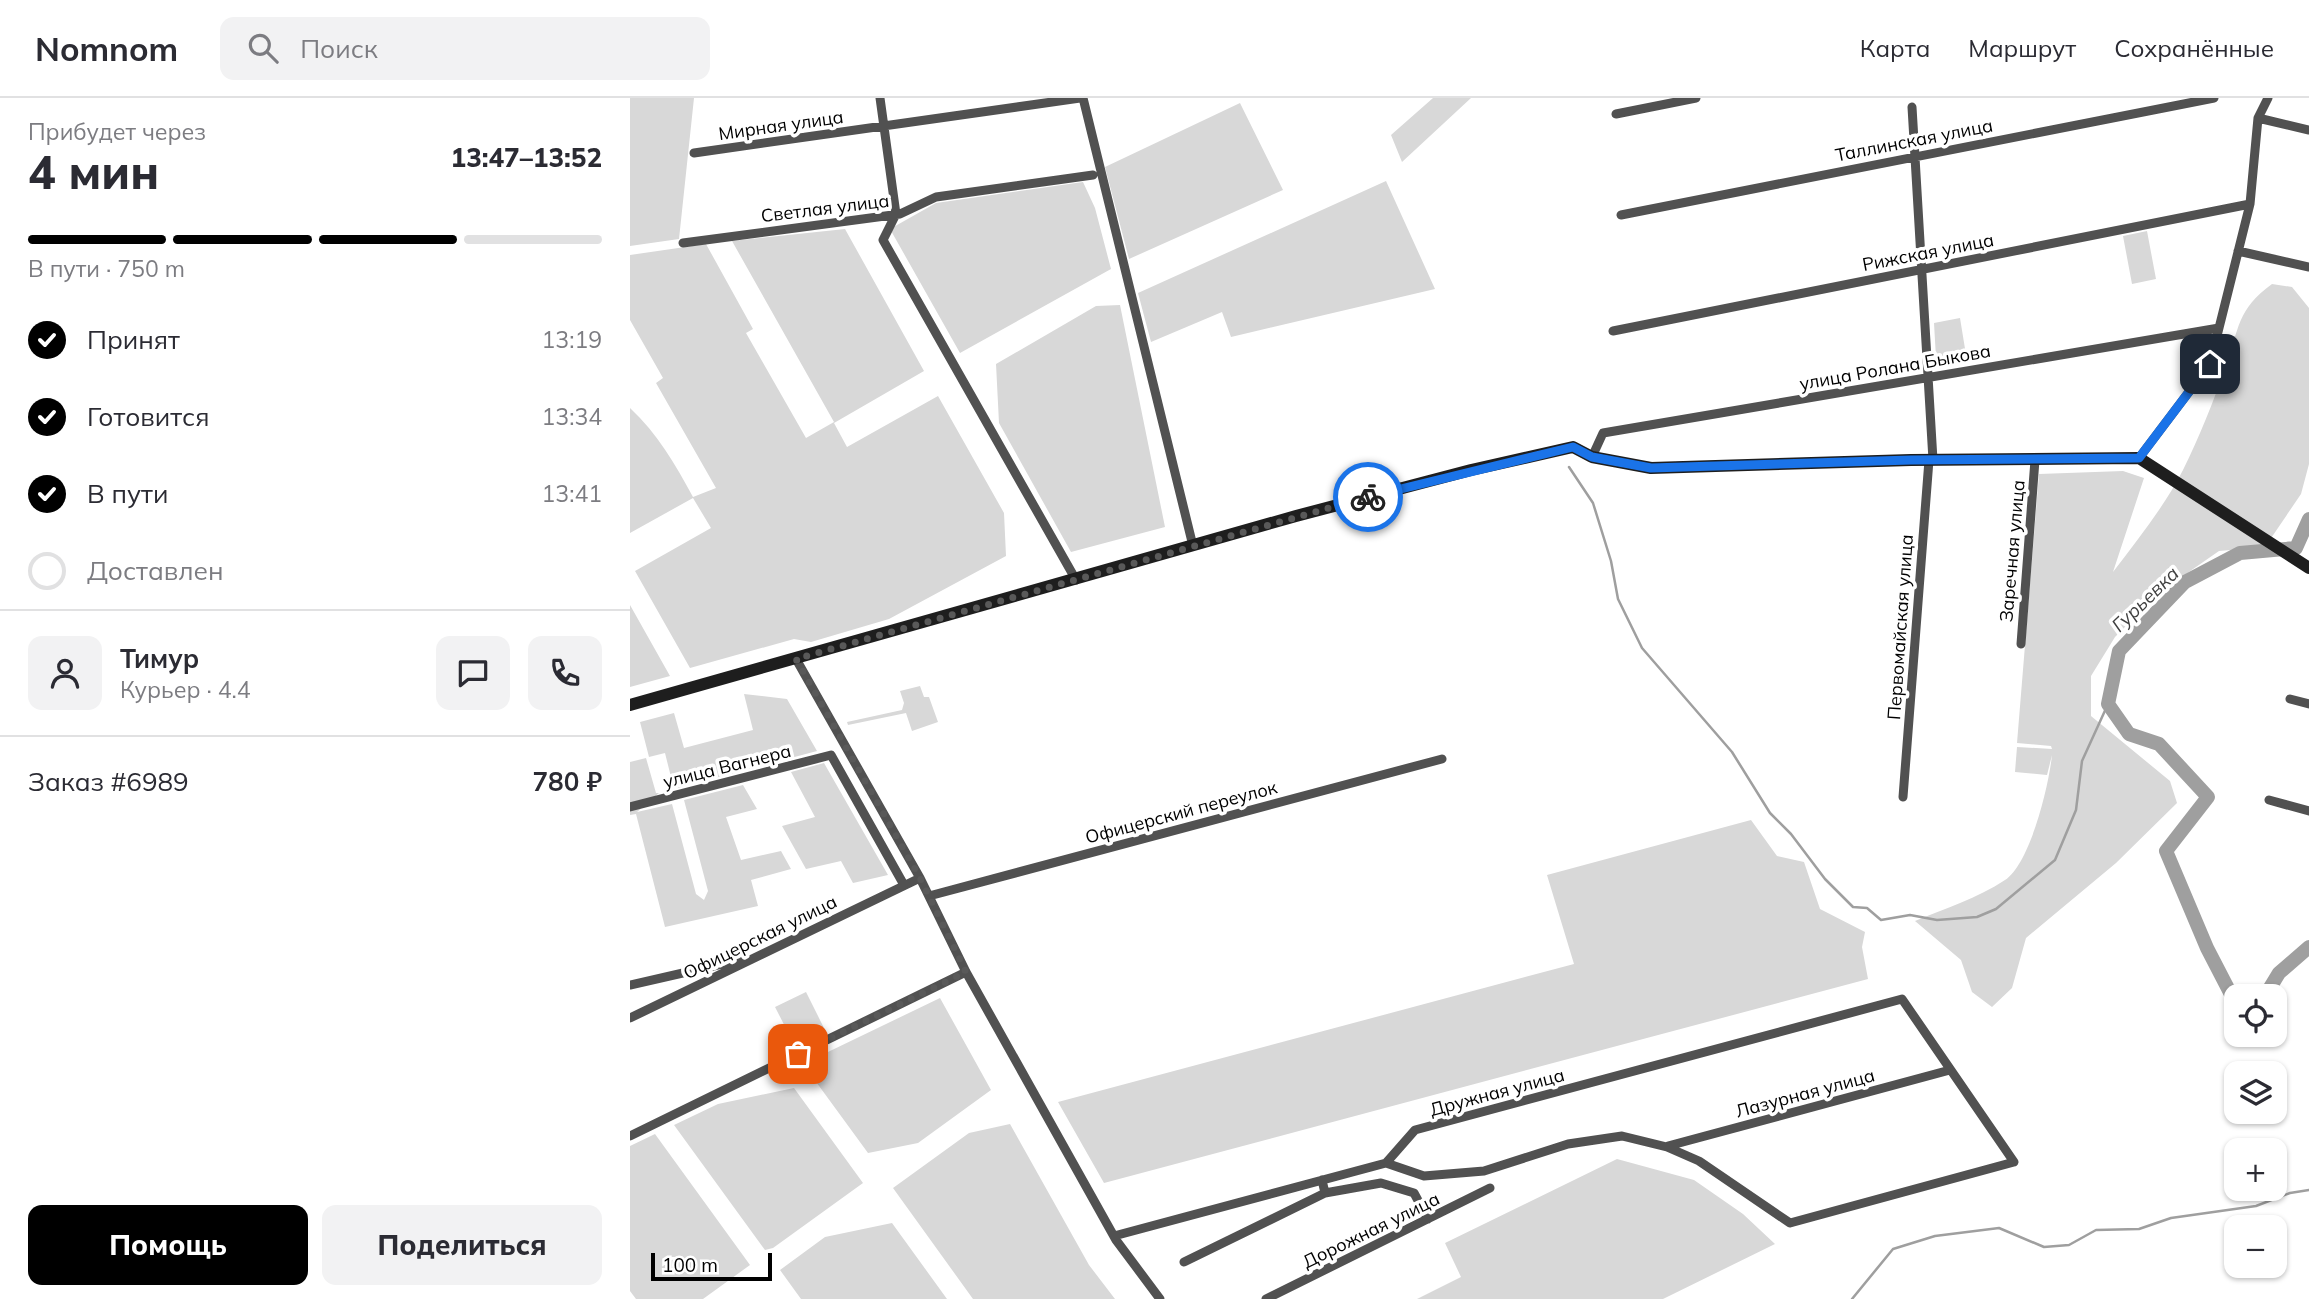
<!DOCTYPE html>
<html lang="ru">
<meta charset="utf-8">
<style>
:root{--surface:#fff;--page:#f2f2f3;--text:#2b2b33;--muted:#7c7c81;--line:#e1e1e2;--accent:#000}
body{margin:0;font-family:Mulish,sans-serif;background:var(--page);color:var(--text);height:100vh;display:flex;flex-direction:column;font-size:26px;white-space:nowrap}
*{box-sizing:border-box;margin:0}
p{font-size:23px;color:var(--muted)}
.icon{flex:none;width:38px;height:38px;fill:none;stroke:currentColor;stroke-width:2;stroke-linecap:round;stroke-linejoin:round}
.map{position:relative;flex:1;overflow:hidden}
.details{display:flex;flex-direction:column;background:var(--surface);width:630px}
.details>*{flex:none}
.controls{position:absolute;left:1594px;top:886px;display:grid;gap:14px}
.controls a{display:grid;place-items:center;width:63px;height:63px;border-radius:14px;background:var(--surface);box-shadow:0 2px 5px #0004;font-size:35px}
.scale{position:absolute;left:21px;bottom:18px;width:121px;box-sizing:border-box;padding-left:7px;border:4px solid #000;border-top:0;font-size:19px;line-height:24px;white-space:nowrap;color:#000;-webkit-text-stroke:5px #fff;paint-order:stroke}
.pin{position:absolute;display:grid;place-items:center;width:60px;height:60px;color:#fff;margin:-30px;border-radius:14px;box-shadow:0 4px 10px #0006}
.courier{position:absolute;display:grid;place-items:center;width:70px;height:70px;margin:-35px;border:5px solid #1a73e8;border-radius:50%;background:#fff;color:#222;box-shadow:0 2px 9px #0007}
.head em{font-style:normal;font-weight:800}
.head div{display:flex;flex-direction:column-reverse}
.head{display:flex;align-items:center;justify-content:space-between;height:119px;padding:0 28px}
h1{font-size:46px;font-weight:800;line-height:52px}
.bar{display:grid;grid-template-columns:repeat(4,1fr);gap:10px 7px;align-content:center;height:84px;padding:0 28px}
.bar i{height:9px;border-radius:5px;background:var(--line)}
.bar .active{background:var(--accent)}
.bar p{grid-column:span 4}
.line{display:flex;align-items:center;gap:18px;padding:0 28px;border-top:2px solid var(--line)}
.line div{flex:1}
.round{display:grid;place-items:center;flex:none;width:74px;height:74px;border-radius:14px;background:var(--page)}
ol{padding:0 28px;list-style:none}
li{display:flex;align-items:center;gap:21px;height:77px}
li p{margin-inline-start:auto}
li .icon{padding:7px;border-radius:50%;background:var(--accent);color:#fff;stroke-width:4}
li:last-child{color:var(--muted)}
li i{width:38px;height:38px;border:4px solid var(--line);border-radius:50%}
.button{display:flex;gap:14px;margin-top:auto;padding:14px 28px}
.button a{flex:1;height:80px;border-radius:14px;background:var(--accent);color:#fff;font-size:28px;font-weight:800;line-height:80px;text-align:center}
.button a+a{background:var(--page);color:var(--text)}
header{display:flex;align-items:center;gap:42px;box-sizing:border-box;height:98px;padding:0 35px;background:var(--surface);border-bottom:2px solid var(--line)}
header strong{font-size:33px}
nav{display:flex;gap:38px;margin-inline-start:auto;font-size:24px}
.search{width:490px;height:63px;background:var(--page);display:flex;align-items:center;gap:18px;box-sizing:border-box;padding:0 24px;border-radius:14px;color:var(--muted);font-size:26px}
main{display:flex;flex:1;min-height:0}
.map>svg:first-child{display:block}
</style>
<header>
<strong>Nomnom</strong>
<div class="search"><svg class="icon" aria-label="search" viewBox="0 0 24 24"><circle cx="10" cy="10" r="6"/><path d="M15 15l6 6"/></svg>Поиск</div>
<nav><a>Карта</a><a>Маршрут</a><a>Сохранённые</a></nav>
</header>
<main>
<section class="details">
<div class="head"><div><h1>4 мин</h1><p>Прибудет через</p></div><em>13:47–13:52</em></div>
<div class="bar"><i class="active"></i><i class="active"></i><i class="active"></i><i></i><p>В пути · 750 m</p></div>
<ol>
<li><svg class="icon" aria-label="check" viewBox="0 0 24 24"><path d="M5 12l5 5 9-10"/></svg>Принят<p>13:19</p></li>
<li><svg class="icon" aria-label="check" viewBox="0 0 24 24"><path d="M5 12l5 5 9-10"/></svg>Готовится<p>13:34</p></li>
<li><svg class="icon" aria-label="check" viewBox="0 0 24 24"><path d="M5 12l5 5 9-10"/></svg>В пути<p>13:41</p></li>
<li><i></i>Доставлен</li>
</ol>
<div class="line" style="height:126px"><a class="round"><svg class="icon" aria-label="person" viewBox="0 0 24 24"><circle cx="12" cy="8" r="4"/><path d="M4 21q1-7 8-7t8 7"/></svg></a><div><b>Тимур</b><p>Курьер · 4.4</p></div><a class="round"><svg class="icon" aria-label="chat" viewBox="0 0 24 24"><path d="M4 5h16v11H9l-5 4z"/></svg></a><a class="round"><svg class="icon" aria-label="phone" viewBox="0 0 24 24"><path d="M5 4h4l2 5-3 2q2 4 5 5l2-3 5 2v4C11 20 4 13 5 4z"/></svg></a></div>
<div class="line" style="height:91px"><div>Заказ #6989</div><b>780 ₽</b></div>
<div class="button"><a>Помощь</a><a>Поделиться</a></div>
</section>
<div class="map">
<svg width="1679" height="1201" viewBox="0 0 1679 1201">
<rect width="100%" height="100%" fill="#fff"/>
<path fill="#d8d8d8" d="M 0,0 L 64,0 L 49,141 L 0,148 Z
M 803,0 L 841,0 L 772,64 L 761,37 Z
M 610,5 L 653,92 L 499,161 L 475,69 Z
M 756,83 L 805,191 L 601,239 L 592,214 L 521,244 L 508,195 Z
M 453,84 L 465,110 L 481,171 L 330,255 L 260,131 L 306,105 Z
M 215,131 L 294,273 L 204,325 L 217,349 L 308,298 L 374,415 L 376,458 L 259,521 L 181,544 L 164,541 L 60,570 L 5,473 L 81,430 L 63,400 L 0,435 L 0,310 C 28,336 45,366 63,399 L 86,390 L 26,285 L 33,280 L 0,222 L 0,157 L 76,146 L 123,231 L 116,235 L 176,340 L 204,324 L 102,143 Z
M 1517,133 L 1526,181 L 1502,186 L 1493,138 Z
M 1642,186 L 1662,189 L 1679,210 L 1679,366 L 1671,396 L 1635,449 L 1589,453 L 1530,494 L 1485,539 L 1461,578 L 1461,618 L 1540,683 L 1547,705 L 1486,765 L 1396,840 L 1382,890 L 1362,909 L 1342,894 L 1331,862 L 1285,823 C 1314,811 1348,800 1375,782 C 1400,766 1419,687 1422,657 L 1417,677 L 1385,674 L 1387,649 L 1422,651 L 1421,648 L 1387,645 L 1409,376 L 1493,373 L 1514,380 L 1483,474 C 1508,441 1534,409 1553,372 C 1569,340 1584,302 1596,268 C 1609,231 1607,211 1642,186 Z
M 490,207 L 535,429 L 441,454 L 369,325 L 366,266 L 466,208 Z
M 1330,220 L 1337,263 L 1315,266 L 1306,260 L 1304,225 Z
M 0,507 L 40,578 L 0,589 Z
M 290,588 L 294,599 L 299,599 L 308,624 L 282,633 L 276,615 L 218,627 L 217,624 L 272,612 L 274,605 L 270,593 Z
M 114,596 L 157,601 L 187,653 L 44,691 L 35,655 L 19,659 L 10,624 L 44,615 L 54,650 L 123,632 Z
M 16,660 L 26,695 L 29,695 L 7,714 L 42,706 L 66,796 L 74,802 L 78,793 L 54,702 L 113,687 L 127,711 L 96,719 L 111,762 L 151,753 L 161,771 L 121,782 L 128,808 L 35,829 L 6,716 L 0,717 L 0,664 Z
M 194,665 L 258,777 L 223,785 L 211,763 L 176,771 L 152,728 L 185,719 L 161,674 Z
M 1121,722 L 1147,758 L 1174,764 L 1190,811 L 1235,834 L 1232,849 L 1238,881 L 474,1085 L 428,1004 L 944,866 L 917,777 Z
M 176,894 L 195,932 L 164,946 L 145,909 Z
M 310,900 L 361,992 L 288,1045 L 238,1055 L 173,966 Z
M 164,990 L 233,1085 L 143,1150 L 135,1152 L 44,1027 L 88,1006 Z
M 380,1026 L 459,1167 L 485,1201 L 343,1201 L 263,1090 L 339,1035 Z
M 25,1036 L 120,1167 L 73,1201 L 6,1201 L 0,1193 L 0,1048 Z
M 987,1061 L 1064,1082 L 1113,1116 L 1145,1146 L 1033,1201 L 787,1201 L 831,1179 L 815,1145 Z
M 262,1125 L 317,1201 L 171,1201 L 150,1172 L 195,1139 Z"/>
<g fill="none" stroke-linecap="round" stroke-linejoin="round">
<path stroke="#9f9f9f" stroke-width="2.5" d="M 939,369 L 963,405 L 981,463 L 988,501 L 1012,550 L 1102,654 L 1140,715 L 1161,736 L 1195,781 L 1223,809 L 1237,810 L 1251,822 L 1280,817 L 1307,822 L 1347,819 L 1366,811 L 1425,762 L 1446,712 L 1452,663 L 1478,606
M 1222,1201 L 1263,1151 L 1305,1138 L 1369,1130 L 1414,1149 L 1439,1147 L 1466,1132 L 1509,1131 L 1541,1120 L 1626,1108 L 1660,1095 L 1679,1092"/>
<path stroke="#9f9f9f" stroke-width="14" d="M 1635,898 L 1649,875 L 1679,849
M 1606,906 L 1577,850 L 1536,753 L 1578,699 L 1529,646 L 1499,636 L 1478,606 L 1489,553 L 1555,484 L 1610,455 L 1666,450 L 1679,421"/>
<path stroke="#515151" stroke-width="9" d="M 250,0 L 266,116 L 253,142 L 446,482
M 453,0 L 563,448
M 1282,9 L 1303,362
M 986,16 L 1066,0
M 1628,20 L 1679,32
M 64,55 L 450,0
M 991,117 L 1584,0
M 53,145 L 270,116 L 306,99 L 463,77
M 1608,153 L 1679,169
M 983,233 L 1620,106
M 962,359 L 973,335 L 1589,230
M 1509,360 L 1580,266 L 1620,106 L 1628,20 L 1638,0
M 1391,546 L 1405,362
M 166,561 L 290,780 L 336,874 L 486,1142 L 530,1201
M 1660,601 L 1679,606
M 1273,699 L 1299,362
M 1639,702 L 1679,713
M 0,709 L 201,657 L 274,787
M 299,798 L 812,661
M 0,887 L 114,861
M 0,920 L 290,780
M 0,1038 L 336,874
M 1038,1048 L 1320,972
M 695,1095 L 751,1085 L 784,1095 L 798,1121
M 484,1138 L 756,1065 L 785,1032 L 1272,901 L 1384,1064 L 1160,1125 L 1069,1063 L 1037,1049 L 992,1038 L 938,1046 L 854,1073 L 794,1078 L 756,1065
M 554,1164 L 695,1095 L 692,1082
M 636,1201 L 860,1090"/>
<path stroke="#1e1e1e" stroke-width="12" d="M 0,607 L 666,418 L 841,372 L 943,349 L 962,359 L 1021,370 L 1281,362 L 1509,360 L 1679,470"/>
</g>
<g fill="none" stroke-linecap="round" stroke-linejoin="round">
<path stroke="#595959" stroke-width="7" stroke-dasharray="0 12.6" d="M 168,956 L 336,874 L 290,780 L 166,561 L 738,399"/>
<path stroke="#1a73e8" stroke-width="9" d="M 738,399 L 943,349 L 962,359 L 1021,370 L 1281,362 L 1509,360 L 1580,266"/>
</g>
<g text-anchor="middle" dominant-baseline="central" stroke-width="7" stroke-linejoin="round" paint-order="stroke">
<g font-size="18" fill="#000" stroke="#fff">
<text transform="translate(151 27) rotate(-8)">Мирная улица</text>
<text transform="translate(1284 42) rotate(-11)">Таллинская улица</text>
<text transform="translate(195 110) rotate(-7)">Светлая улица</text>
<text transform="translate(1298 154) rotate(-11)">Рижская улица</text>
<text transform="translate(1265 269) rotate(-10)">улица Ролана Быкова</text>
<text transform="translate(1382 453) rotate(-85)">Заречная улица</text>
<text transform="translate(1270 529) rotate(-86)">Первомайская улица</text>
<text transform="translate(97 668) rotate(-14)">улица Вагнера</text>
<text transform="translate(551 714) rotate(-15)">Офицерский переулок</text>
<text transform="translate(130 839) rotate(-26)">Офицерская улица</text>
<text transform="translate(867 994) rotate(-15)">Дружная улица</text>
<text transform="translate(1175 995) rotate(-15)">Лазурная улица</text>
<text transform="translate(741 1132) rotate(-26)">Дорожная улица</text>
</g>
<g font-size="19" font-style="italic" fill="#404040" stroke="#fff">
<text transform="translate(1515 501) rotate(-44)">Гурьевка</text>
</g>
</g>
</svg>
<div class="controls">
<a><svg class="icon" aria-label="locate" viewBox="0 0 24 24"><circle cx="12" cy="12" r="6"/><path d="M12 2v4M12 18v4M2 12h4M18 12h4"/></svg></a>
<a><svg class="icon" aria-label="layers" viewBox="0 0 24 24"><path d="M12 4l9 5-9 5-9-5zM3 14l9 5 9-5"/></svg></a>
<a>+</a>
<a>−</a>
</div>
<div class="scale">100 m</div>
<div class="pin" style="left:168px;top:956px;background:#ea580c"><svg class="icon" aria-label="bag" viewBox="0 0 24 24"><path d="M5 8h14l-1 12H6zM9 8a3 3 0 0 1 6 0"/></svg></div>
<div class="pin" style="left:1580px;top:266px;background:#1f2937"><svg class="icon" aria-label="home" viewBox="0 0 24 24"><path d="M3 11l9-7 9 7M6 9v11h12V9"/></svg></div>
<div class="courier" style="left:738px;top:399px"><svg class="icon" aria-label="bike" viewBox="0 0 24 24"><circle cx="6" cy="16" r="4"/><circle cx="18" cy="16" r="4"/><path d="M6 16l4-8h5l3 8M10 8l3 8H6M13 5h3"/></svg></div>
</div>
</main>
